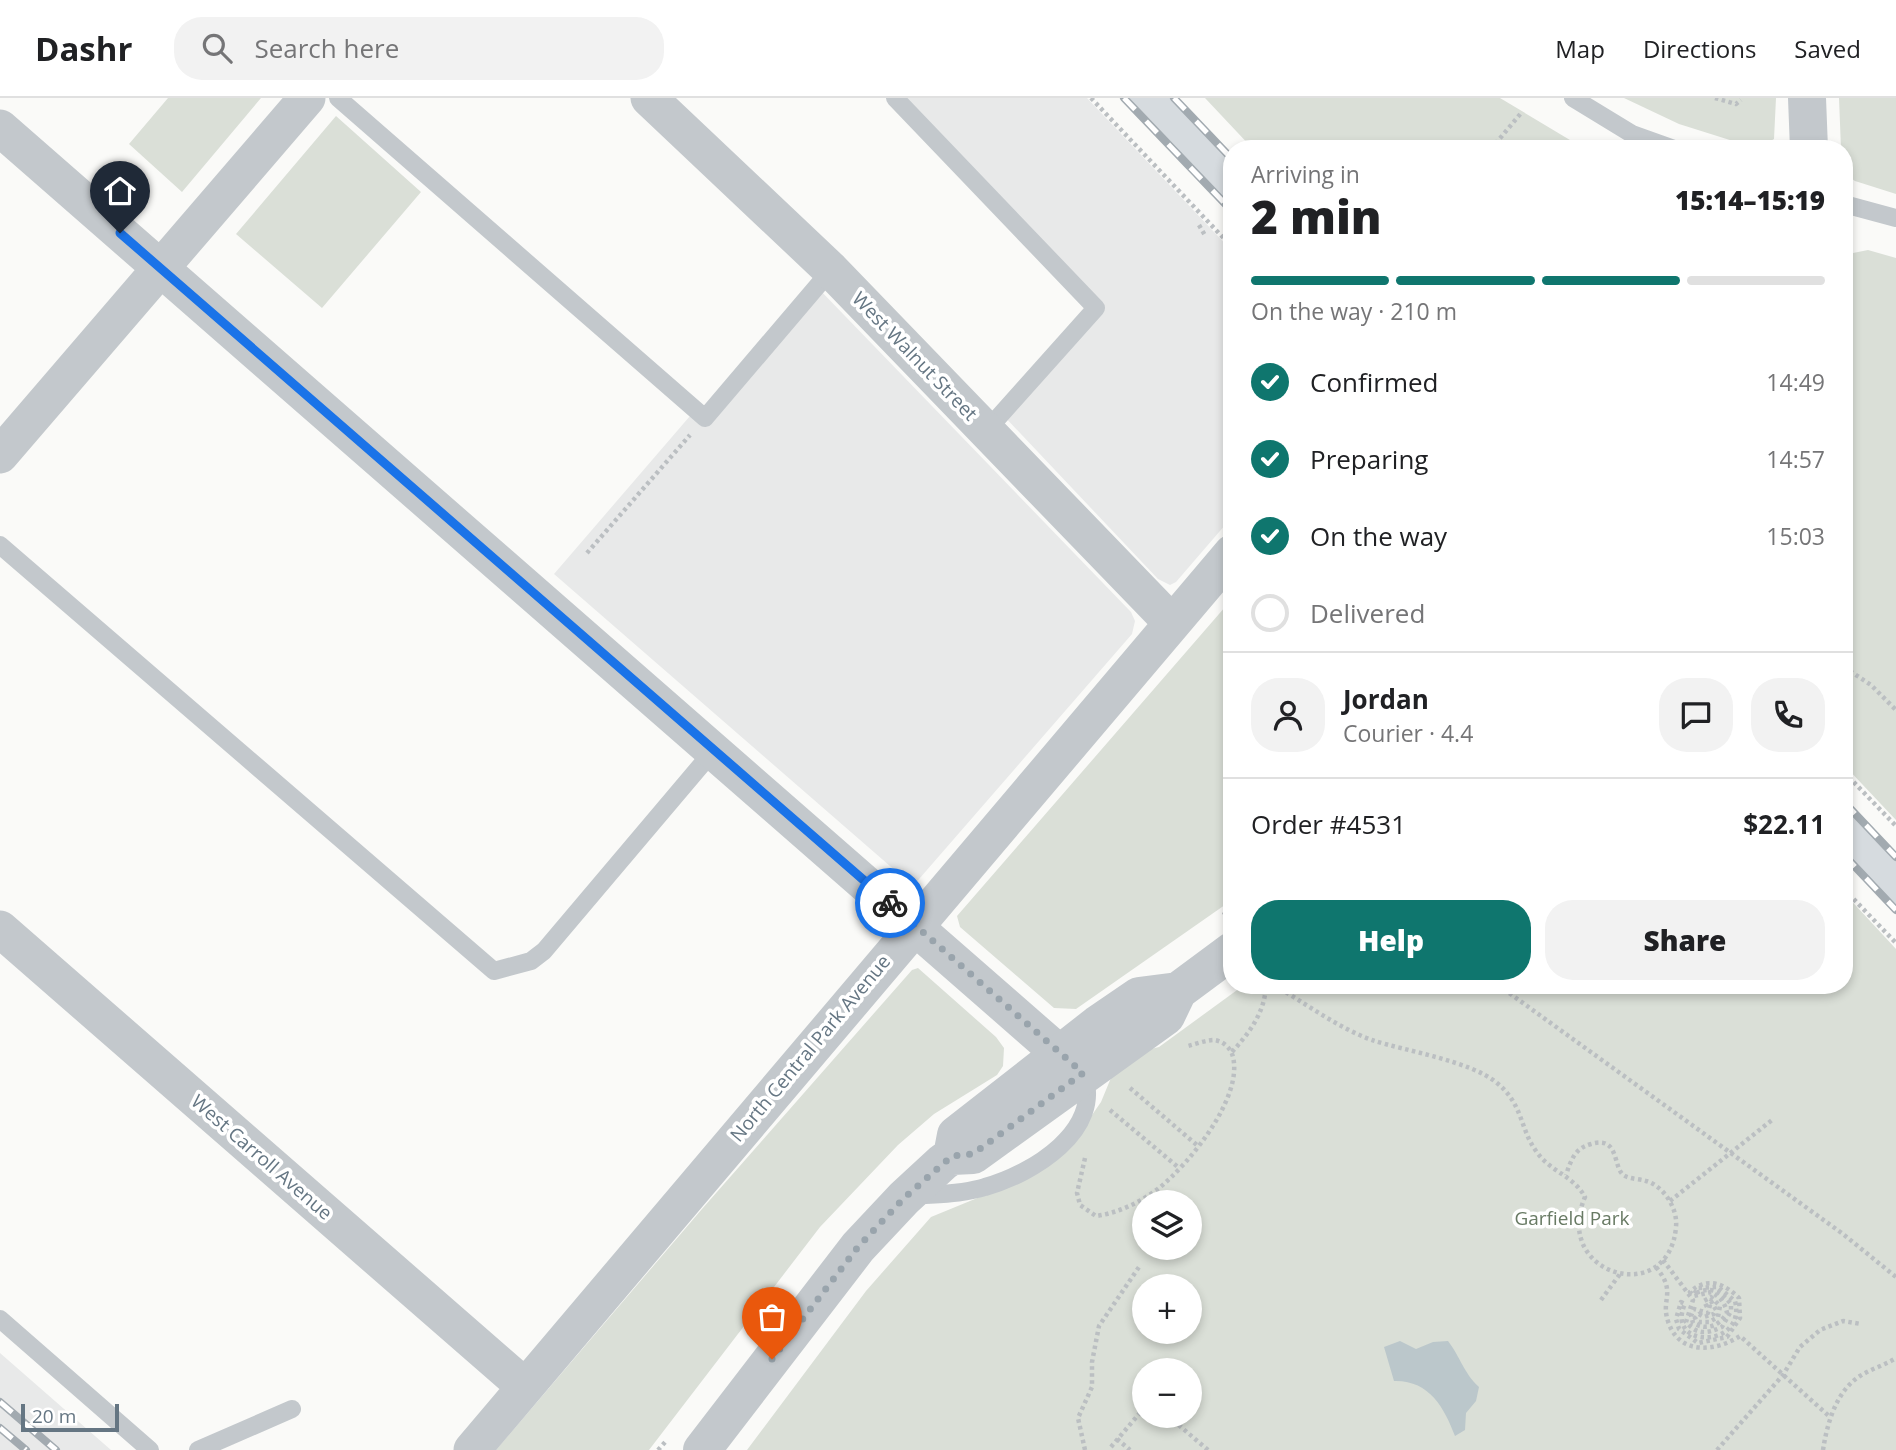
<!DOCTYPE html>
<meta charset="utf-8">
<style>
:root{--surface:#fff;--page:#f2f2f2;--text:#202124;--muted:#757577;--line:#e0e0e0;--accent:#0f766e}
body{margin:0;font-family:"Open Sans",sans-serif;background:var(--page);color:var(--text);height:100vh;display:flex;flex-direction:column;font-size:26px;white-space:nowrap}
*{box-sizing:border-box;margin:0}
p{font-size:23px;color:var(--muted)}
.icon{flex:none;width:38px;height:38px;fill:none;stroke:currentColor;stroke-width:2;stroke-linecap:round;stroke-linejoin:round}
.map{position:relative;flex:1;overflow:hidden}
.panel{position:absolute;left:1223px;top:42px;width:630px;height:854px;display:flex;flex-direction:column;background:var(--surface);border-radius:28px;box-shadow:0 4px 10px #0003}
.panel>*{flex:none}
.buttons{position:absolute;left:1132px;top:1092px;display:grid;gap:14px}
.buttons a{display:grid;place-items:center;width:70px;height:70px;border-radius:50%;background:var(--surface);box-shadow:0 4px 10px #0003;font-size:35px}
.scale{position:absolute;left:21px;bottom:18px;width:98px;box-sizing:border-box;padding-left:7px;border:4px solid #657683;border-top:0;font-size:19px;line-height:24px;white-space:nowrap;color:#657683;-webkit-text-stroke:5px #fff;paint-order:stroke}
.pin{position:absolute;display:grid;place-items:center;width:60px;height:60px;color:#fff;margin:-72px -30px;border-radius:50% 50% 50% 0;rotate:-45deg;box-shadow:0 0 7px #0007}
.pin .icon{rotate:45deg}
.courier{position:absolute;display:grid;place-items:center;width:70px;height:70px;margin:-35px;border:5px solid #1a73e8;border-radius:50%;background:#fff;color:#222;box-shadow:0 2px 9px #0007}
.summary em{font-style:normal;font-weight:800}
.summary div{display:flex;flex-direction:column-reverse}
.summary{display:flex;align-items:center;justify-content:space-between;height:119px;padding:0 28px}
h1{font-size:46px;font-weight:800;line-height:52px}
.bar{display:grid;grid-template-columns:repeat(4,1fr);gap:10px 7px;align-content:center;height:84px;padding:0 28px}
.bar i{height:9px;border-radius:5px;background:var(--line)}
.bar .active{background:var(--accent)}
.bar p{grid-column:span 4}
.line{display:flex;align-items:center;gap:18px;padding:0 28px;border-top:2px solid var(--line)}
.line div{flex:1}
.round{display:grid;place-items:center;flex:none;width:74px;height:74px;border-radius:28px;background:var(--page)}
ol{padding:0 28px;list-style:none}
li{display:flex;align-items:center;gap:21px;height:77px}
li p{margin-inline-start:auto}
li .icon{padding:7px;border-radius:50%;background:var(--accent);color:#fff;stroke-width:4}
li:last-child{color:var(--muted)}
li i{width:38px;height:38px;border:4px solid var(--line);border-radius:50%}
.button{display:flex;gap:14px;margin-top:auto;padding:14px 28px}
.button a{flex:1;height:80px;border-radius:28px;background:var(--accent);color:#fff;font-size:28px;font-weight:800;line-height:80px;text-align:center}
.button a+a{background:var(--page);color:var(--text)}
header{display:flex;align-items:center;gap:42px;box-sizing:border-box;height:98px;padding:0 35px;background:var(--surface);border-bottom:2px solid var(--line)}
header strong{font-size:33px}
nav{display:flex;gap:38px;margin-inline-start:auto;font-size:24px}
.search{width:490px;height:63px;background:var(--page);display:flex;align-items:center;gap:18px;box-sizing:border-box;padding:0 24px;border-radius:28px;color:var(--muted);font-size:26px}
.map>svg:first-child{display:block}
</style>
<header>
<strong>Dashr</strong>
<div class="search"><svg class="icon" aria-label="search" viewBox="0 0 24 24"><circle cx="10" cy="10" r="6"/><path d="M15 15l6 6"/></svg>Search here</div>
<nav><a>Map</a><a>Directions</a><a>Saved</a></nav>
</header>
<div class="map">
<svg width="1896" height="1352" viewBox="0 0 1896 1352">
<rect width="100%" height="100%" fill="#fafaf8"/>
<path fill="#e8e9e9" d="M 895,0 L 1087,0 L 1232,153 L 1232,419 L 1176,484 L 1170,487 L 1158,481 L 1002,316 L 1096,210 Z
M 817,189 L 1131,514 L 1135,523 L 1132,536 L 913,788 L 554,476 L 696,311 L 705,319 Z
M 0,1255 L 111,1352 L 0,1352 Z"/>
<path fill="#dadfd7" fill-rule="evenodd" d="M 168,0 L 261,0 L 182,94 L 129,46 Z
M 1205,0 L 1500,0 L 1585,51 L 1253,51 Z
M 1624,0 L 1776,0 L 1774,41 L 1764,47 L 1752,49 L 1679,26 Z
M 1839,0 L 1896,0 L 1896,96 L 1855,83 L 1846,77 L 1844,51 L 1841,51 Z
M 336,18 L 421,94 L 322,210 L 236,136 Z
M 1868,152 L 1896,160 L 1896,722 L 1845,668 L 1844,168 L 1853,155 Z
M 1232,501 L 1232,802 L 1076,911 L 1054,910 L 960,829 L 957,818 Z
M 1845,796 L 1896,851 L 1896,1352 L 747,1352 L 866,1193 L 931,1119 L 1009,1087 L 1074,1043 L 1101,1004 L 1113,975 L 1147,952 L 1159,949 L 1244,887 L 1844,887 ZM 1144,1104 L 1190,1104 L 1190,1150 L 1144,1150 ZM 1144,1188 L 1190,1188 L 1190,1234 L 1144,1234 ZM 1144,1272 L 1190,1272 L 1190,1318 L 1144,1318 Z
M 918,870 L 996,939 L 1004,950 L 1003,968 L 997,977 L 934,1016 L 898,1047 L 820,1129 L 649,1352 L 496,1352 L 702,1111 L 912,872 Z"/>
<path fill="#bbc7cb" d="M 1400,1243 L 1416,1251 L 1433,1244 L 1448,1243 C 1461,1260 1463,1274 1479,1289 L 1476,1303 L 1466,1315 L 1465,1332 L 1455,1338 C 1444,1309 1429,1282 1394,1283 L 1384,1249 Z"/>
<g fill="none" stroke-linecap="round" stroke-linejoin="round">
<path stroke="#bbbfc2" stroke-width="4.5" stroke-dasharray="3.5 3.5" stroke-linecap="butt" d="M 1091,0 L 1232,149
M 1715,0 L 1736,6 L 1741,2
M 1491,51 L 1522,14
M 1199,127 L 1206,139
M 587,455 L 690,337
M 1844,569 L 1871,587 L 1896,612
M 1844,674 L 1896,728
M 1844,791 L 1896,845
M 1223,817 L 1232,812
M 1274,887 C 1305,905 1338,930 1372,942 C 1405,953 1471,963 1497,985 C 1523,1006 1520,1031 1536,1053 C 1550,1074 1573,1077 1585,1099 C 1551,1177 1669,1211 1676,1129 C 1678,1111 1664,1088 1646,1083 C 1640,1081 1631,1081 1625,1078 C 1612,1072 1621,1037 1591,1046 C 1575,1050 1571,1062 1566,1077
M 1498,887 L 1843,1136 L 1896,1179
M 1232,954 C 1250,934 1265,914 1266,887
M 1130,990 L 1198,1048
M 1110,1012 L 1179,1070
M 1085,1060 L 1077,1095 L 1080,1107 L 1096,1118 C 1118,1115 1141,1104 1159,1090 C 1189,1066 1243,1000 1233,959 C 1231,950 1223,943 1214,942 C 1206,942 1196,946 1188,948
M 1670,1103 L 1772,1022
M 1663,1162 L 1693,1202 L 1686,1224 C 1697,1237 1707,1236 1722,1229 L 1731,1213 L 1731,1206 C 1719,1192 1711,1188 1694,1196 L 1698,1190 L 1718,1189 L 1735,1203 C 1747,1251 1664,1251 1685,1206 L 1681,1204 L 1676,1221 L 1679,1231 L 1698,1245 L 1727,1239 L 1740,1220 L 1739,1200 C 1725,1186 1707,1178 1690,1194 L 1694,1198 L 1711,1194 C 1720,1199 1725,1204 1727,1215 C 1719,1228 1707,1233 1693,1225 L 1691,1218 L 1694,1211 L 1708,1215 L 1711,1203 L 1716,1212 L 1714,1216 L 1704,1219 L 1699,1216 L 1695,1220 L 1699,1224 L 1709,1224 L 1718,1219 L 1720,1208 L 1711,1199 L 1704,1203 L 1707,1209
M 1656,1169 C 1678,1196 1659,1201 1669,1226 C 1681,1258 1717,1253 1740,1238 L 1830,1319
M 1601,1202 L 1620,1176
M 1168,1318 L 1208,1352
M 1117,1341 L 1130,1352
M 1111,1349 L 1144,1310
M 658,1352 L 667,1342
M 1085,1352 L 1078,1320 L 1092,1289 L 1092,1264 L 1099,1228 L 1139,1169
M 1717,1352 L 1783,1277 L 1800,1249 L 1820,1232 L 1843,1223 L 1861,1226
M 1823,1352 C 1827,1326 1836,1293 1860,1278 C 1871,1271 1885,1267 1896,1260"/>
<path stroke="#c3c8cc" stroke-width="18" d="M 338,0 L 705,320 L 831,172
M 895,0 L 1096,210 L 987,332
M 1573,0 L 1632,36 L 1674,51
M 1844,106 L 1896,120
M 0,447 L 494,873 L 531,863 L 544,853 L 714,652
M 914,1098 C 937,1096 963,1096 985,1089 C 1032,1076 1105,1032 1083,975
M 0,1221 L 150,1352
M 198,1352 L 292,1311"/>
<path stroke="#c3c8cc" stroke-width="37" d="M 649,0 L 831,172 L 1172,525
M 0,30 L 1082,975
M 0,357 L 307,0
M 0,831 L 524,1288
M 472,1352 L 1232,455"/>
<path stroke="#c3c8cc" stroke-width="38" d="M 1807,0 L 1809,51
M 952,1058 L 956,1037 L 1098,926 L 1139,898 L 1178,893 L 1232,853
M 702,1352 L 858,1149 L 904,1100 L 943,1064 L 952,1058 L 973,1057 L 1166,918 L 1178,893"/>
<path stroke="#d6dbdf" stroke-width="38" d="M 1149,0 L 1232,87
M 1844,733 L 1896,788"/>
<defs>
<path id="rail" d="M 1124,0 L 1232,113
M 1174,0 L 1232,61
M 1844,704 L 1896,759
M 1844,757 L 1896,812
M 0,1304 L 56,1352
M 0,1330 L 26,1352"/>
</defs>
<use href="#rail" stroke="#a2aab0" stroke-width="8"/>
<use href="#rail" stroke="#fff" stroke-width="5" stroke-dasharray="16" stroke-linecap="butt"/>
</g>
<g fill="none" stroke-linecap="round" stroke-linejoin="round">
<path stroke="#99a4ac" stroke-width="7" stroke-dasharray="0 12.6" d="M 772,1261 L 858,1149 L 904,1100 L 952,1058 L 973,1056 L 1083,975 L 890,805"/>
<path stroke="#1a73e8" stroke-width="9" d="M 120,135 L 890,805"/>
</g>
<g text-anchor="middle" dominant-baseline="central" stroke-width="7" stroke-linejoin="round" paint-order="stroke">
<g font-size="19" fill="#657683" stroke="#fff">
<text transform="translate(915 258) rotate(46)">West Walnut Street</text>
<text transform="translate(810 950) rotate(-50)">North Central Park Avenue</text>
<text transform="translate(262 1059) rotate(41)">West Carroll Avenue</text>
</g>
<g font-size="19" fill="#687a64" stroke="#fff">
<text x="1572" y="1120">Garfield Park</text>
</g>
</g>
</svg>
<div class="buttons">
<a><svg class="icon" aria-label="layers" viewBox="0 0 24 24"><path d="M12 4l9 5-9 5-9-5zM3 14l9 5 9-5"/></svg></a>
<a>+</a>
<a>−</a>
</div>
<div class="scale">20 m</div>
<div class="pin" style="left:772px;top:1261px;background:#ea580c"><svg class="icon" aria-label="bag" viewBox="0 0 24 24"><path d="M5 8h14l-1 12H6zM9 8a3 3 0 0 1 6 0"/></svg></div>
<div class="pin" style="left:120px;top:135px;background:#1f2937"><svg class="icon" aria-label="home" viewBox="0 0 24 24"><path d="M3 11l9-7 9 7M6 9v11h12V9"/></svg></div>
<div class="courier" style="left:890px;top:805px"><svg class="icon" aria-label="bike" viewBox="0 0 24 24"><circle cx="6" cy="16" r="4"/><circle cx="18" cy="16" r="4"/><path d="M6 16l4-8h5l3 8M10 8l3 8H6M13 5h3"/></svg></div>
<section class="panel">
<div class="summary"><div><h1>2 min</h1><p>Arriving in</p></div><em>15:14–15:19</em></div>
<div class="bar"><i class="active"></i><i class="active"></i><i class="active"></i><i></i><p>On the way · 210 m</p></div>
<ol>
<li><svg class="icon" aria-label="check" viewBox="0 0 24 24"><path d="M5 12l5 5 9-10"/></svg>Confirmed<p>14:49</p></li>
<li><svg class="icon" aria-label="check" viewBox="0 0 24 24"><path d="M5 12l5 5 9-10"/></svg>Preparing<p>14:57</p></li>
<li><svg class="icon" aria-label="check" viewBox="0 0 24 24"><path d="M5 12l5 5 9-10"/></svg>On the way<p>15:03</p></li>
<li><i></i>Delivered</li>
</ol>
<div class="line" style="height:126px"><a class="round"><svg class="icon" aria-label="person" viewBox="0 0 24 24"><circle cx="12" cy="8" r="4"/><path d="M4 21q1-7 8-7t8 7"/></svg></a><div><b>Jordan</b><p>Courier · 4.4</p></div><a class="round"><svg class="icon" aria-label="chat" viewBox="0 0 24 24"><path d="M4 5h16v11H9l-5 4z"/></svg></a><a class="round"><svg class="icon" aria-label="phone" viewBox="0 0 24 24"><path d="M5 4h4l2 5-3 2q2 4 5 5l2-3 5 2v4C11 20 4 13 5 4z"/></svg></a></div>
<div class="line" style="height:91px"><div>Order #4531</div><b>$22.11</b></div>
<div class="button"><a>Help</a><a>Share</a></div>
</section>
</div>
